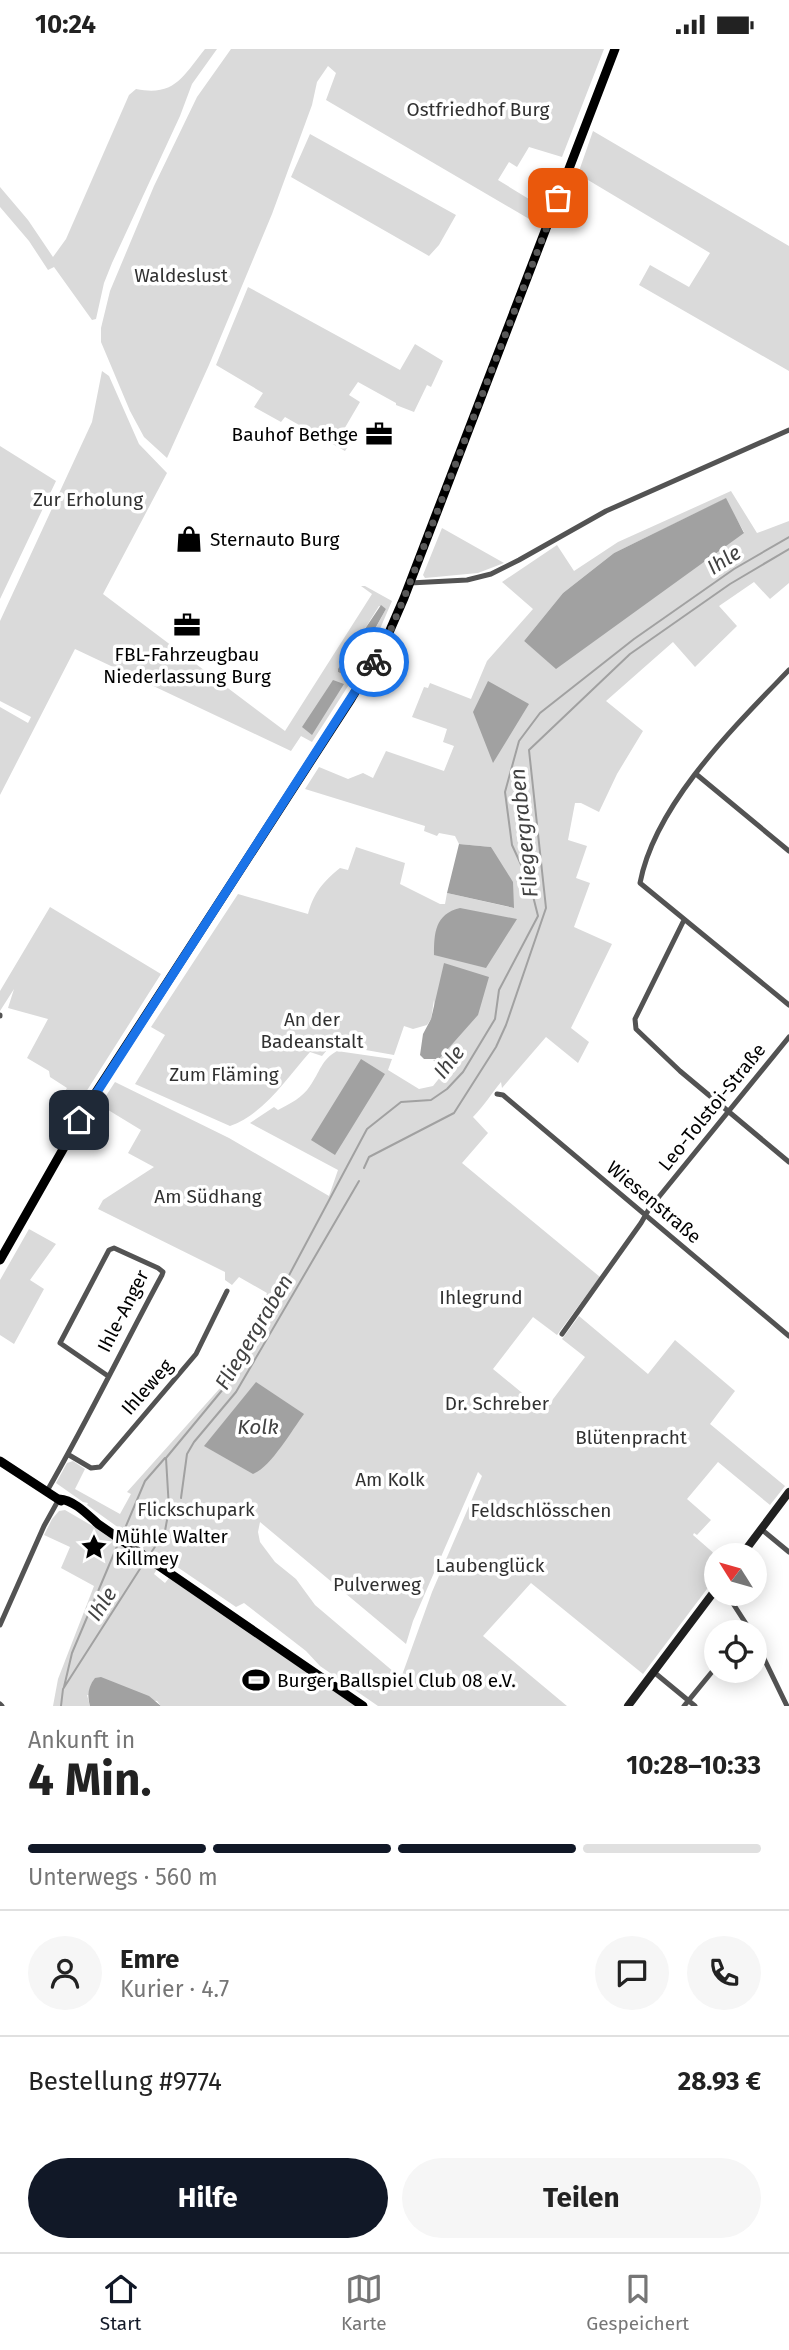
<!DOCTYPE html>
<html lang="de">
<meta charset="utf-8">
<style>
:root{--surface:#fff;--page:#f6f6f6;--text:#222;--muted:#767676;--line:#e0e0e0;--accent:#111827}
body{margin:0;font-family:"Fira Sans",sans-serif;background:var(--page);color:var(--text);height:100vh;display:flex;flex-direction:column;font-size:26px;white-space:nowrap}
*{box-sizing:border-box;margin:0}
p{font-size:23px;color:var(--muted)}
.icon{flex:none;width:38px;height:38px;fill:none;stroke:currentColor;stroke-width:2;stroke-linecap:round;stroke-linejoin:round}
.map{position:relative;height:1657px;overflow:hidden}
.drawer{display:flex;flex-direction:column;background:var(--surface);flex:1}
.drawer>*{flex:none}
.needle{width:46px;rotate:307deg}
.fabs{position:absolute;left:704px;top:1494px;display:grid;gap:14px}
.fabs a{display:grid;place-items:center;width:63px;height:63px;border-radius:50%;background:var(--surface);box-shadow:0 4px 18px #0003;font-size:35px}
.pin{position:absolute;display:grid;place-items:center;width:60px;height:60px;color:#fff;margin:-30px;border-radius:14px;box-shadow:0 4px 10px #0006}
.courier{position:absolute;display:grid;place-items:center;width:70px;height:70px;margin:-35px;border:5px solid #1a73e8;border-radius:50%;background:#fff;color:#222;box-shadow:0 2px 9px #0007}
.summary em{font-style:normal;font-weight:700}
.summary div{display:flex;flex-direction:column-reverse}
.summary{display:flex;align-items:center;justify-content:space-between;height:119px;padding:0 28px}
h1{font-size:46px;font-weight:700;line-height:52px}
.bar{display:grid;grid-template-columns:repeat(4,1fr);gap:10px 7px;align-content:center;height:84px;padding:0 28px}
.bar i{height:9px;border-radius:5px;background:var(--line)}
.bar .active{background:var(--accent)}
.bar p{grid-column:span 4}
.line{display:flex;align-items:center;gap:18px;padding:0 28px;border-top:2px solid var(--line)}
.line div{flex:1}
.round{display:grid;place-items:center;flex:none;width:74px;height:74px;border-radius:37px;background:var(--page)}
.cta{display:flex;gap:14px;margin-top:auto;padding:14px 28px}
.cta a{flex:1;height:80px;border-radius:42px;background:var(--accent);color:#fff;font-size:28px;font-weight:700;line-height:80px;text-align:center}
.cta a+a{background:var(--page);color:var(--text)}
.status{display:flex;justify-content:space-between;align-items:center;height:49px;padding:0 35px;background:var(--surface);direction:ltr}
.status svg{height:19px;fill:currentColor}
.tab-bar{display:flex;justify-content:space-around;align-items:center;height:98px;border-top:2px solid var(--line);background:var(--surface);font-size:19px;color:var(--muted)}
.tab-bar a{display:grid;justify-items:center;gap:4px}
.tab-bar .active{color:var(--accent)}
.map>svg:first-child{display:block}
</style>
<div class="status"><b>10:24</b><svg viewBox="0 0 49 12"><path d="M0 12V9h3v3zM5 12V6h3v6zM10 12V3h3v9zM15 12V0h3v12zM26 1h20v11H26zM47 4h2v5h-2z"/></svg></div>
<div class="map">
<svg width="789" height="1657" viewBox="0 0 789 1657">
<rect width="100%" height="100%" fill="#fff"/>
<path fill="#dadada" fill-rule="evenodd" d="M 205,0 L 217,0 L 192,35 L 180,67 L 112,214 L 104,234 L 96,270 L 92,271 L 54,218 L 48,221 L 29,192 L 0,158 L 0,138 L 28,171 L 53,208 L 66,190 L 129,46 L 136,40 C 175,48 183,27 205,0 Z
M 231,0 L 604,0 L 562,108 L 529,98 L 517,118 L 509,113 L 498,131 L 542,158 L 536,174 L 326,51 L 336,24 L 328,17 L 317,33 L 312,56 L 272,165 L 209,316 L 167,409 L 144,388 L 130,362 L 101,293 L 101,279 L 110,242 L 154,137 L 197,48 Z
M 593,82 L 789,197 L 789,322 L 639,236 L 650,216 L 689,238 L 710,204 L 578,125 Z
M 310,85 L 456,166 L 439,196 L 429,207 L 291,128 Z
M 248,238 L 400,321 L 415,295 L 443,312 L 431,338 L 427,336 L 414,363 L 396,356 L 396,354 L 358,333 L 349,346 L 360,353 L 343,382 L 354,388 L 345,402 L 285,368 L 281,373 L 254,358 L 263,344 L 216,316 Z
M 102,322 L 109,327 L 139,395 L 167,424 L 103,545 L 285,682 L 372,545 L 361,537 L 365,537 L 392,552 L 370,603 L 312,693 L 301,687 L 291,702 L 75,600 L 0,746 L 0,658 L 28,674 L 31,668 L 0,652 L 0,572 L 92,373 ZM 379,557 L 386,560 L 349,628 L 338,623 Z
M 0,397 L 56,432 L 0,550 Z
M 731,442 L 757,484 L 789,472 L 789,534 L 770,550 L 754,533 L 719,557 L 737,577 L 695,618 L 673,593 L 606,652 L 643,682 L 617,725 L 599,763 L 581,754 L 575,754 L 568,791 L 587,797 L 576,829 L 590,834 L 574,878 L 612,895 L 571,979 L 589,993 L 578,1014 L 546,988 L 502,1039 L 501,1033 C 491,1045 484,1057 473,1068 L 488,1084 L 462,1114 L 600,1228 L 557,1286 L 533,1268 L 493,1320 L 544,1362 L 585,1308 L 562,1290 L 579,1267 L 648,1325 L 675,1291 L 735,1342 L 710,1375 L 785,1437 L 770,1456 L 718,1413 L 687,1450 L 711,1471 L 697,1486 L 694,1484 L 693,1486 L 717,1507 L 716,1528 L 643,1625 L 531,1534 L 483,1587 L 567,1657 L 378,1657 L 320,1617 L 306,1602 L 244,1554 L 236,1558 L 164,1509 L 154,1525 L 165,1534 L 169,1529 L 356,1657 L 161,1657 L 157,1652 L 87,1646 L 90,1657 L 53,1657 L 58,1630 L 94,1537 L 61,1519 L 70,1498 L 44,1486 L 52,1470 L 59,1462 L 65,1461 L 108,1486 L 137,1507 L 144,1497 L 87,1456 L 88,1454 L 83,1453 L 56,1434 L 67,1414 L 73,1412 L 85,1420 L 75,1440 L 120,1465 L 131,1445 L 127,1443 L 230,1328 L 267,1244 L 239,1228 L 232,1236 L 225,1231 L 225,1223 L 98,1160 L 103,1151 L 154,1118 L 128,1104 L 141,1081 L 100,1056 L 115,1033 L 229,1089 L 329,1147 L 338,1121 L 250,1074 L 274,1058 L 278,1061 C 291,1054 302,1049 310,1037 C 320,1023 321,1011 337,1002 L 392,1010 L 388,1021 L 419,1040 L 433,1037 L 445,1022 L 433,1011 L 439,1010 L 434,951 L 431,970 L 427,976 L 413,980 L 404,977 L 394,1006 L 332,995 L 322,1007 L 310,1003 C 286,1030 265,1064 230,1077 L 135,1035 L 165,986 L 151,978 L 238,845 L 308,865 C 314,843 323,833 340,819 L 348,821 L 356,798 L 405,814 L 400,835 L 440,855 L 445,855 L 447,844 L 513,859 L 491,798 L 459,795 L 455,787 L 439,784 L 437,787 L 424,782 L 425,777 L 305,740 L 319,718 L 348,730 L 363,724 L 373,729 L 386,702 L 444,722 L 454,697 L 443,693 L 447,680 L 412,668 L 424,638 L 428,639 L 430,634 L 471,650 L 487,612 L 533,560 L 502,533 L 557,496 L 574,522 L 618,493 ZM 725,450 L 744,483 L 556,619 L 524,592 L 563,544 L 614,504 ZM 478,1423 L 482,1427 L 432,1543 L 401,1629 L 315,1556 L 296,1530 L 275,1513 L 260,1493 L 258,1483 L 260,1473 L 406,1595 L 413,1572 Z
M 442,479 L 504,514 L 478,524 L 425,529 L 423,526 Z
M 50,858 L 161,925 L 65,1076 L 49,1067 L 67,1039 L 50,1028 L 49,1022 L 27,1009 L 48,970 L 8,959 L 14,940 L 0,962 L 0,942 Z
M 29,1180 L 56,1195 L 30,1231 L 44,1240 L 14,1295 L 0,1286 L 0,1231 Z"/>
<path fill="#a1a1a1" d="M 726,449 L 744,484 L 556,620 L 524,592 L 563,544 L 614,504 Z
M 381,556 L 386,560 L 348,628 L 338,623 L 338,620 Z
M 333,631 L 344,635 L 312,686 L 302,678 Z
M 488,632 L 529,655 L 493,714 L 473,663 Z
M 459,795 L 491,798 L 513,833 L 514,859 L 447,844 Z
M 460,859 L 517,870 L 486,919 L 434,906 C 434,884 435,865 460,859 Z
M 444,914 L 489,928 L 478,966 L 439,1010 L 424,1010 L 420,1006 L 423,985 L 431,970 Z
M 361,1010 L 385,1025 L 335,1106 L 311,1091 Z
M 256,1333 L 304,1365 C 292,1381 271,1418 253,1425 L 204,1397 Z
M 101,1628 L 149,1647 L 161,1657 L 90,1657 C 87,1646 88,1638 95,1629 Z"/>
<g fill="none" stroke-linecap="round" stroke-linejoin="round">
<path stroke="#a1a1a1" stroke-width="2" d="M 364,1119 L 369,1108 L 454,1064 L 496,998 L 506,976 L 546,859 L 529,701 L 630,605 L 730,535 L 789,500
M 181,1449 L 187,1405 L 194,1393 L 236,1343 L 359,1132
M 123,1484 L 145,1432 L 165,1409
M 149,1507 L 165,1482 L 169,1460 L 166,1409 L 238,1322 L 367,1080 L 401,1053 L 431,1051 L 447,1040 L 463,1023 L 495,970 L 499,941 L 538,867 L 530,835 L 512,796 L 505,743 L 519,692 L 540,664 L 634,590 L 734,520 L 789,488
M 64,1638 L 72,1604 L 118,1495
M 61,1657 L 63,1640 L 145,1512"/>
<path stroke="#535353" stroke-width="5" d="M 410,534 L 467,531 L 491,525 L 519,511 L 606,462 L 789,381
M 789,621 C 735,677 655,755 640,834 L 789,956
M 696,725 L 789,802
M 684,871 L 635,970 L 636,980 L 680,1022 L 789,1113
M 0,967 L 0,966
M 497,1045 L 503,1046 L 789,1287
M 562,1285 L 641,1174 L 649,1160 L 789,988
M 69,1406 L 91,1419 L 100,1418 L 196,1305 L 227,1242
M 47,1442 C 88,1371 123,1298 162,1226 L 163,1223 L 158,1219 L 114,1199 L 109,1201 L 60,1294 L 108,1327
M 761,1480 L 789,1503
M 732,1553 L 752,1584
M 0,1576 L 44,1477 L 59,1450
M 754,1589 L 787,1657
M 655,1624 L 695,1657
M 0,1655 L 2,1657
M 684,1657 L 716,1618"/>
<path stroke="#202020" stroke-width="8" d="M 741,1507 L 789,1443
M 628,1657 L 716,1540"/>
<path stroke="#000" stroke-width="9" d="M 0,1211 L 91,1051 L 351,650 L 384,595 L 404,549 L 615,0
M 0,1412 L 61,1452
M 59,1450 C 74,1451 87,1465 98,1475 L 363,1657"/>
</g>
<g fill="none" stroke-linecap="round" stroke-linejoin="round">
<path stroke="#595959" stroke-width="7" stroke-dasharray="0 12.6" d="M 374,613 L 389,585 L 404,549 L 558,149"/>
<path stroke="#1a73e8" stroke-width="9" d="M 79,1071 L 374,613"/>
</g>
<defs>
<symbol id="office-bare" viewBox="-9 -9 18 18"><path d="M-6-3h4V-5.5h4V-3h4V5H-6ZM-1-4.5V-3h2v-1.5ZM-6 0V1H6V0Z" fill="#000" stroke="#fff" stroke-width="2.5" paint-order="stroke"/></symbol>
<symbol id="shop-bare" viewBox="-9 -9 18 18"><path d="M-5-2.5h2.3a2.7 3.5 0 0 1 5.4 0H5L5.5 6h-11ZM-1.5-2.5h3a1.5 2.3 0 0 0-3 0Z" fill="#000" stroke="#fff" stroke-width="2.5" paint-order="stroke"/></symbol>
<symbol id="sight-bare" viewBox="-9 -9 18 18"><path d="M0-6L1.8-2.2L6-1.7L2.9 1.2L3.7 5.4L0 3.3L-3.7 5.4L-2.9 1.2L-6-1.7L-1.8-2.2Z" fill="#000" stroke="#fff" stroke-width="2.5" paint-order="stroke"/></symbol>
<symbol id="stadium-bare" viewBox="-9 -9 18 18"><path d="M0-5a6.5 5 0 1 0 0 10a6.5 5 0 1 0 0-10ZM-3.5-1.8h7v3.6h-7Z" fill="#000" stroke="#fff" stroke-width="2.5" paint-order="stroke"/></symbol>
</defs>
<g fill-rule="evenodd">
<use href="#office-bare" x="360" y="366" width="38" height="38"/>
<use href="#shop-bare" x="170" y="471" width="38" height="38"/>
<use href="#office-bare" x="168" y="557" width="38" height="38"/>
<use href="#sight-bare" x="75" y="1479" width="38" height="38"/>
<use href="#stadium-bare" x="237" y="1612" width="38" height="38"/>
</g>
<g text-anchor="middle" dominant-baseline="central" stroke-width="7" stroke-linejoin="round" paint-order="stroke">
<g font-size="19" fill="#313131" stroke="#fff">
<text x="478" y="60">Ostfriedhof Burg</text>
<text x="181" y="226">Waldeslust</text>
<text x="88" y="450">Zur Erholung</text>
<text x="312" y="970">An der<tspan x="312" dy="22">Badeanstalt</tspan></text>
<text x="224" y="1025">Zum Fläming</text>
<text x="208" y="1147">Am Südhang</text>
<text x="481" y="1248">Ihlegrund</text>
<text x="497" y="1354">Dr. Schreber</text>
<text x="631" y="1388">Blütenpracht</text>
<text x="390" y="1430">Am Kolk</text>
<text x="196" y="1460">Flickschupark</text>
<text x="541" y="1461">Feldschlösschen</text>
<text x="490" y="1516">Laubenglück</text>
<text x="377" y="1535">Pulverweg</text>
</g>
<g font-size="19" fill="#000" stroke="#fff" text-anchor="start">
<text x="358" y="385" text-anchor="end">Bauhof Bethge</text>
<text x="210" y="490">Sternauto Burg</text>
<text x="187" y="605" text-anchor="middle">FBL-Fahrzeugbau<tspan x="187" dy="22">Niederlassung Burg</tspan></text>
<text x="115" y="1487">Mühle Walter<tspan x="115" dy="22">Killmey</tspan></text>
<text x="277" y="1631">Burger Ballspiel Club 08 e.V.</text>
</g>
<g font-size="19" fill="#000" stroke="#fff">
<text transform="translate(712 1058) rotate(-51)">Leo-Tolstoi-Straße</text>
<text transform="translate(654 1153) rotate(40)">Wiesenstraße</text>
<text transform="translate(123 1262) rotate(-63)">Ihle-Anger</text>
<text transform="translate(147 1338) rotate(-49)">Ihleweg</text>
</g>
<g font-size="21" font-style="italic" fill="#424242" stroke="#fff">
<text transform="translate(724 511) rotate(-33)">Ihle</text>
<text transform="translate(524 784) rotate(-96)">Fliegergraben</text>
<text transform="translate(449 1013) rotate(-52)">Ihle</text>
<text transform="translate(254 1283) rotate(-59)">Fliegergraben</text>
<text x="258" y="1378">Kolk</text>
<text transform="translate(102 1555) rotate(-57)">Ihle</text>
</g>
</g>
</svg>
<div class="fabs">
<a><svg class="needle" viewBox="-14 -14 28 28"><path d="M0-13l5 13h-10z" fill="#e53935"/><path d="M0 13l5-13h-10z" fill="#767676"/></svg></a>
<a><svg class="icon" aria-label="locate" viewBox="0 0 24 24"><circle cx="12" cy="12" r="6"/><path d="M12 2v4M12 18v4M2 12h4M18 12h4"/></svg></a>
</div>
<div class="pin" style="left:558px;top:149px;background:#ea580c"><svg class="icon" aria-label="bag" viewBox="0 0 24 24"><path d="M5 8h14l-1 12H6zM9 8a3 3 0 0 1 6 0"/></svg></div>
<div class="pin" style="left:79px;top:1071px;background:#1f2937"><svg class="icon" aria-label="home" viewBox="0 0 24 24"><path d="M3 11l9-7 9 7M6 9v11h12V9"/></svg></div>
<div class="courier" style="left:374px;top:613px"><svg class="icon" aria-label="bike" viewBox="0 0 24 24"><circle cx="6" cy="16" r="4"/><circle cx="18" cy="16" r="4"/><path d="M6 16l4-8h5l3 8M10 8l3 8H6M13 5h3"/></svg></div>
</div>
<section class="drawer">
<div class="summary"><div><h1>4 Min.</h1><p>Ankunft in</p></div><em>10:28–10:33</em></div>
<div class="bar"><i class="active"></i><i class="active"></i><i class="active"></i><i></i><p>Unterwegs · 560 m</p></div>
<div class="line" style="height:126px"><a class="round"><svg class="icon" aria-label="person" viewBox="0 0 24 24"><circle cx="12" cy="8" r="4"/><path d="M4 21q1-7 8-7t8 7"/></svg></a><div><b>Emre</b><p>Kurier · 4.7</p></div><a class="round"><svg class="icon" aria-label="chat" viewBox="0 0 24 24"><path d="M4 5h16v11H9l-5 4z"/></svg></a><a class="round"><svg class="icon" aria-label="phone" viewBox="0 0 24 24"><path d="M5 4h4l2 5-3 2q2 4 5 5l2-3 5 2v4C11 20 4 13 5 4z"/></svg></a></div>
<div class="line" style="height:91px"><div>Bestellung #9774</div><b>28.93 €</b></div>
<div class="cta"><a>Hilfe</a><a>Teilen</a></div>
</section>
<nav class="tab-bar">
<a class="active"><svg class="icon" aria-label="home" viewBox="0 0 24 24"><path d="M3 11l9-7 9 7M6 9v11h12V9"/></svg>Start</a>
<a><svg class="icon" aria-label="map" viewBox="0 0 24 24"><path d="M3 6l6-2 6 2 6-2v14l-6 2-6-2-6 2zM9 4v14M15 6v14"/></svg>Karte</a>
<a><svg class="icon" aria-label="saved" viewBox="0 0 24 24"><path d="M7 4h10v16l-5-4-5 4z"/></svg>Gespeichert</a>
</nav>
